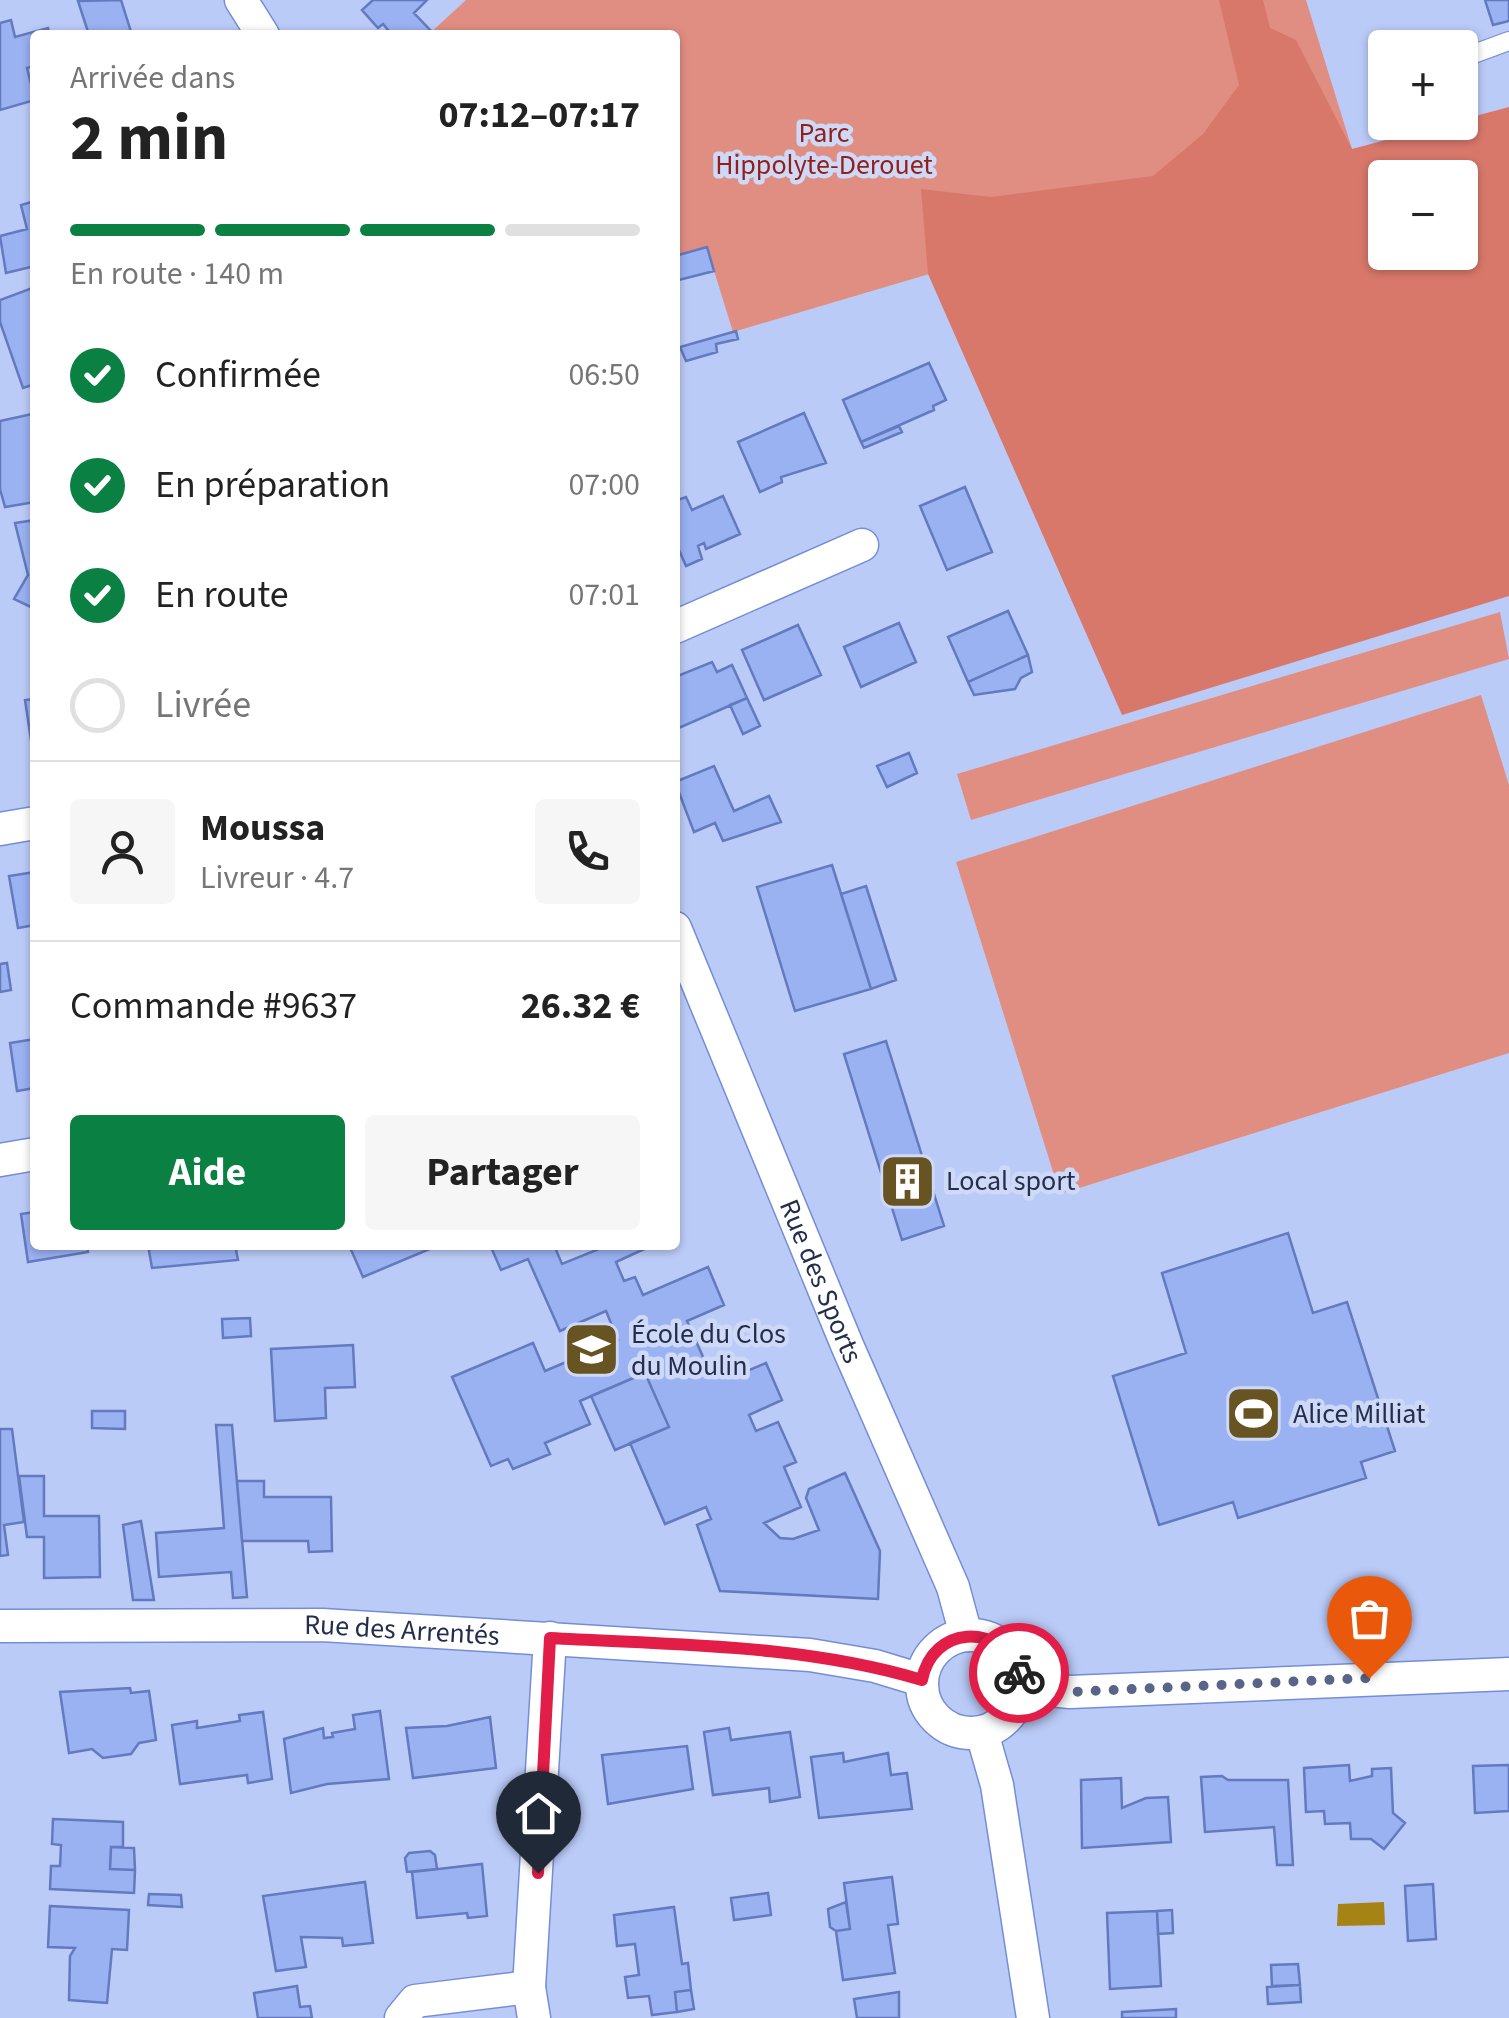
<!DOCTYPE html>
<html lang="fr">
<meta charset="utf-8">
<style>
:root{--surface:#fff;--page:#f6f6f6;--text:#222;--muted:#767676;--line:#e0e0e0;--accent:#0b8043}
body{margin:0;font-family:"Source Sans 3",sans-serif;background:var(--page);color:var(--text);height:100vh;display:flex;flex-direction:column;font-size:38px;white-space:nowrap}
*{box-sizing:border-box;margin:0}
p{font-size:32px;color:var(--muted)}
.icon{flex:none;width:55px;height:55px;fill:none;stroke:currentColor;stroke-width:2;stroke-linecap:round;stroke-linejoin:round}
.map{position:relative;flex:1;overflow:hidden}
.panel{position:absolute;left:30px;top:30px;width:650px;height:1220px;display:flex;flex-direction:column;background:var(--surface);border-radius:10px;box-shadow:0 2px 8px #0004}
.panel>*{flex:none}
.controls{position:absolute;left:1368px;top:30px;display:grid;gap:20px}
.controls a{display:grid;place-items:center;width:110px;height:110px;border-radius:10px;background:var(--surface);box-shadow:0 2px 8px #0004;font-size:50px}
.pin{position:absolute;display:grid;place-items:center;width:85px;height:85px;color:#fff;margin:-102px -42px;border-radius:50% 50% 50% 0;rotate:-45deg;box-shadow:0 0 10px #0007}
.pin .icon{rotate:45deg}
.courier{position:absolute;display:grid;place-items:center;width:100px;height:100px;margin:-50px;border:8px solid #e11d48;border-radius:50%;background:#fff;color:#222;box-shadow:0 2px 12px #0007}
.overview em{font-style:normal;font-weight:700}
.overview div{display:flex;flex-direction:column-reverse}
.overview{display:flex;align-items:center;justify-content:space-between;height:170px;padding:0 40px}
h1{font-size:65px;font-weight:700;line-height:75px}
.bar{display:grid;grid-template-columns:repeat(4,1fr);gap:15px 10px;align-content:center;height:120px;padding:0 40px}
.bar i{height:12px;border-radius:8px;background:var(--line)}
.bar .selected{background:var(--accent)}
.bar p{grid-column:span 4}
.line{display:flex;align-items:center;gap:25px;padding:0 40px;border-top:2px solid var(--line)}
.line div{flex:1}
.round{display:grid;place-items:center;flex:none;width:105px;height:105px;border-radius:10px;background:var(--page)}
ol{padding:0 40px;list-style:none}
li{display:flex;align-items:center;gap:30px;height:110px}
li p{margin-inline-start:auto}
li .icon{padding:10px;border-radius:50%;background:var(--accent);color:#fff;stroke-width:4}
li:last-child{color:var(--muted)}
li i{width:55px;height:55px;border:5px solid var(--line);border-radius:50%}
.cta{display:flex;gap:20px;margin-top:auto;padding:20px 40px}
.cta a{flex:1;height:115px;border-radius:10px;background:var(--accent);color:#fff;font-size:40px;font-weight:700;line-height:115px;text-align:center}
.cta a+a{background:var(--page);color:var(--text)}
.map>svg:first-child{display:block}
</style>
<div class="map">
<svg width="1509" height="2018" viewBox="0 0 1509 2018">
<rect width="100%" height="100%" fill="#bbcbf8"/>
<path fill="#e08e82" d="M 466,0 L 1306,0 L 1352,149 L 733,332 L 707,248 L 675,256 L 675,35 L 428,35 Z
M 1500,612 L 1509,659 L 971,820 L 957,774 Z
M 1481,695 L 1509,785 L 1509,1053 L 1060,1194 L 956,862 Z"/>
<path fill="#d8786b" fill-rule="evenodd" d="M 1219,0 L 1263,0 L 1270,28 L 1296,40 L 1352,149 L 1509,107 L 1509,596 L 1122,715 L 928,274 L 921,189 L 991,197 L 1153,176 L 1203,134 L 1239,85 ZM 1385,178 L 1460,178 L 1460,252 L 1385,252 Z"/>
<path fill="#a58315" d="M 1384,1902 L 1385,1925 L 1337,1926 L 1338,1904 Z"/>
<path fill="#9ab1f2" stroke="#637abf" stroke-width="2.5" d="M 121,0 L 132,35 L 89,35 L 78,1 Z
M 373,0 L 427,0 L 414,13 L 432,32 L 392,35 L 383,24 L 378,28 L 362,10 Z
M 1485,0 L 1509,0 L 1509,21 L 1493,25 Z
M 11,20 L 15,37 L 48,28 L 50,35 L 35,35 L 35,66 L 27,68 L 35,100 L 0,110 L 0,23 Z
M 35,201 L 35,266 L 6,273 L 0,236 L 27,229 L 21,205 Z
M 707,247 L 714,271 L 675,281 L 675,256 Z
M 35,287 L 35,384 L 23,388 L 0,322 L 0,300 Z
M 736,331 L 738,339 L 716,344 L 717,352 L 686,361 L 680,347 Z
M 929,363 L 946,400 L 933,406 L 934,410 L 861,442 L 843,400 Z
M 804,413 L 826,463 L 781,477 L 782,482 L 760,492 L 738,442 Z
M 32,414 L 35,502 L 5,507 L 0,489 L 0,421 Z
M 899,426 L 902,432 L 864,448 L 861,442 Z
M 965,487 L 992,552 L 947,570 L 920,506 Z
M 723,496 L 740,534 L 706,549 L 704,543 L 698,546 L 702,559 L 686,566 L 675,541 L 675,501 L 686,497 L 692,510 Z
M 35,520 L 35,609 L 14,599 L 28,575 L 15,523 Z
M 1008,611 L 1028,655 L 968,682 L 948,637 Z
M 899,623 L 916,662 L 861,687 L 844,647 Z
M 798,625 L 821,675 L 764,700 L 742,650 Z
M 1028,655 L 1032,672 L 1021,678 L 1015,689 L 974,695 L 968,682 Z
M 712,662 L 717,672 L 732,665 L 747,698 L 679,728 L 675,677 Z
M 747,698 L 760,726 L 743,734 L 730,705 Z
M 35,699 L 35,747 L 32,747 L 25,700 Z
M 909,753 L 917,773 L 887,787 L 877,766 Z
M 714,766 L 734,811 L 769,796 L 781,822 L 723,841 L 715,823 L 694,832 L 675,782 Z
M 832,865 L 871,989 L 795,1011 L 757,887 Z
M 35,872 L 35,925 L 18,928 L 9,876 Z
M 866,886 L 896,980 L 871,989 L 841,894 Z
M 7,963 L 11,990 L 0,992 L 0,964 Z
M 35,1039 L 35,1088 L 17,1091 L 10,1043 Z
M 886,1041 L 944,1226 L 902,1240 L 844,1054 Z
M 35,1212 L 35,1245 L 87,1245 L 88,1252 L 28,1262 L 21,1214 Z
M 1288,1233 L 1313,1313 L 1347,1302 L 1395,1451 L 1361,1462 L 1366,1478 L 1238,1518 L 1233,1502 L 1159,1525 L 1113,1376 L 1186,1353 L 1162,1273 Z
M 148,1245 L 235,1245 L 238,1260 L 152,1268 Z
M 349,1245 L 439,1245 L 363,1277 Z
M 490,1245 L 554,1245 L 562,1264 L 599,1249 L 598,1245 L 653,1245 L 616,1262 L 624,1281 L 635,1277 L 643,1295 L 708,1267 L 724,1305 L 687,1321 L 708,1368 L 725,1360 L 733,1377 L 766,1363 L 782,1400 L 749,1415 L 756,1431 L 778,1422 L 796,1462 L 784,1467 L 801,1507 L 764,1523 L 780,1538 L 793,1539 L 819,1530 L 806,1498 L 809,1489 L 845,1473 L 880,1551 L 878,1599 L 720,1591 L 697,1525 L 711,1519 L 706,1507 L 665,1524 L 630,1443 L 669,1427 L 645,1373 L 580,1401 L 590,1424 L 545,1443 L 550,1454 L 513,1469 L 508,1459 L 491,1466 L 452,1377 L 533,1343 L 545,1371 L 618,1340 L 606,1311 L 560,1331 L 528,1259 L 501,1270 Z
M 250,1318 L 251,1336 L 223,1338 L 222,1319 Z
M 353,1345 L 355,1387 L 325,1388 L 326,1418 L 275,1421 L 271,1349 Z
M 645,1373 L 669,1427 L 615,1450 L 591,1396 Z
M 92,1411 L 125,1411 L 125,1429 L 92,1428 Z
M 216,1425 L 232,1425 L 247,1597 L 233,1598 L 231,1572 L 159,1577 L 156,1533 L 224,1528 Z
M 0,1429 L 12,1429 L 24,1522 L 4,1525 L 8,1555 L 0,1556 Z
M 19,1476 L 44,1476 L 44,1516 L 99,1516 L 100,1577 L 44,1578 L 44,1537 L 27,1537 Z
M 237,1481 L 264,1481 L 264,1497 L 331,1497 L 332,1551 L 309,1552 L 308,1541 L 242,1541 Z
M 141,1521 L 154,1600 L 133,1600 L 123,1525 Z
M 130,1688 L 131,1693 L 149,1691 L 156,1740 L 139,1743 L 131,1754 L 103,1758 L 92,1749 L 69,1753 L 60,1692 Z
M 380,1711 L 389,1779 L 327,1784 L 291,1793 L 284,1739 L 323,1728 L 324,1738 L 333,1737 L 332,1733 L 355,1729 L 353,1715 Z
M 263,1712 L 272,1779 L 248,1783 L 247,1775 L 180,1784 L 172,1725 L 197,1721 L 197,1728 L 240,1721 L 239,1715 Z
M 490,1717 L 496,1768 L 413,1778 L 406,1728 L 447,1726 Z
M 729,1728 L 731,1740 L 790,1732 L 800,1797 L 770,1802 L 769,1788 L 713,1795 L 704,1732 Z
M 687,1746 L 693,1789 L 608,1804 L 602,1755 Z
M 843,1753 L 844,1762 L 888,1753 L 891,1775 L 907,1773 L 912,1809 L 819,1818 L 811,1757 Z
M 1349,1765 L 1350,1781 L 1372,1776 L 1372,1769 L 1391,1768 L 1393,1813 L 1405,1823 L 1384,1849 L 1371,1839 L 1351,1839 L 1350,1823 L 1325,1824 L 1324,1811 L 1306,1812 L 1304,1768 Z
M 1509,1765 L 1509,1811 L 1475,1813 L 1473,1766 Z
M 1222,1776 L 1228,1780 L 1288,1780 L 1293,1865 L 1277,1865 L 1274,1827 L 1205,1832 L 1201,1777 Z
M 1121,1778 L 1122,1808 L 1146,1798 L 1168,1797 L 1171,1842 L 1082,1848 L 1081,1780 Z
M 53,1819 L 123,1822 L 123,1847 L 111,1847 L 110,1869 L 135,1870 L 134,1893 L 50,1889 L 51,1866 L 60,1866 L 61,1845 L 52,1844 Z
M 111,1847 L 134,1848 L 135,1870 L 110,1869 Z
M 430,1851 L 435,1855 L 437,1869 L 407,1872 L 405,1858 L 409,1853 Z
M 482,1864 L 487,1916 L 468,1918 L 467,1913 L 417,1918 L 412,1872 Z
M 892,1877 L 898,1924 L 888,1925 L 895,1973 L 843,1980 L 836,1931 L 850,1929 L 844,1883 Z
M 365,1882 L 373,1943 L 343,1946 L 342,1938 L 301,1937 L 306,1967 L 276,1971 L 263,1896 Z
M 1433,1884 L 1436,1939 L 1408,1941 L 1405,1886 Z
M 768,1893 L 771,1915 L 734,1920 L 731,1898 Z
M 149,1894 L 181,1895 L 182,1907 L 148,1905 Z
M 846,1902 L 850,1929 L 836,1931 L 830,1927 L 828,1909 Z
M 50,1906 L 129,1910 L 127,1950 L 112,1949 L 107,2003 L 69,2000 L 70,1956 L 75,1948 L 48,1947 Z
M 674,1907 L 682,1964 L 688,1963 L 691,1990 L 675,1992 L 677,2012 L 652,2015 L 649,1996 L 628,1998 L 625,1977 L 639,1975 L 635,1944 L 617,1946 L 614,1915 Z
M 1172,1910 L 1173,1933 L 1158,1934 L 1157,1911 Z
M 1157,1911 L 1161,1986 L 1110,1989 L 1107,1913 Z
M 1298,1964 L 1300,1985 L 1272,1986 L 1271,1965 Z
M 1300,1985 L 1301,2002 L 1268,2004 L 1267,1987 Z
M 297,1986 L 300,2007 L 310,2006 L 312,2018 L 258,2018 L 254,1993 Z
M 691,1990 L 694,2009 L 677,2012 L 675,1992 Z
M 899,1992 L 899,2018 L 857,2018 L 854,1999 Z
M 1176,2009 L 1176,2018 L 1122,2018 L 1122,2012 Z"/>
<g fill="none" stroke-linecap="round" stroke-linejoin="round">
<defs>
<path id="service" d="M 1460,59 L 1509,41"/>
<g id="minor">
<path d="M 241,0 L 263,35"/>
<path d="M 675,627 L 862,545"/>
<path d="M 0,829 L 35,823"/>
<path id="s1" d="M 675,928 L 847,1345 L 953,1587 L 966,1635"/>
<path d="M 0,1160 L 35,1154"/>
<path id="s2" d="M 0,1626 L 322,1625 L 810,1655 L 875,1666 L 921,1680"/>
<circle cx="971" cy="1684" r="49"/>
<path d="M 1021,1687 L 1070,1692 L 1509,1674"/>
<path d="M 982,1733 L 997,1785 L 1033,2018"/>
<path d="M 401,2018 L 415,2001 L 529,1987"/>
<path d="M 534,2018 L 529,1987 L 550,1638"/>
</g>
</defs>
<use href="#service" stroke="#758dd4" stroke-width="20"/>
<use href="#minor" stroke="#758dd4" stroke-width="35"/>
<use href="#service" stroke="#fff" stroke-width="18"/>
<use href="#minor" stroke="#fff" stroke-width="32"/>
</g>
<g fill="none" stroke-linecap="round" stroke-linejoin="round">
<path stroke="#596588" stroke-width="10" stroke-dasharray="0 18" d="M 1019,1673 L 1020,1687 L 1070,1692 L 1369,1678"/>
<path stroke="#e11d48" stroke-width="12" d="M 538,1873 L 550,1638 C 674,1645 802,1644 922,1680 C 932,1626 1000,1621 1019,1673"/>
</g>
<defs>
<symbol id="building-square" viewBox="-11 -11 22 22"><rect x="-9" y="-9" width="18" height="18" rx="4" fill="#675422" stroke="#cdd9f7"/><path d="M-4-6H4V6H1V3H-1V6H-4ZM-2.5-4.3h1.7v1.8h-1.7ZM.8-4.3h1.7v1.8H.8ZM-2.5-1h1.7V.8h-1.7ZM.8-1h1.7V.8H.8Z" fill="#fff"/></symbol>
<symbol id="school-square" viewBox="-11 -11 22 22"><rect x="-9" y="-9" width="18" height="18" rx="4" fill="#675422" stroke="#cdd9f7"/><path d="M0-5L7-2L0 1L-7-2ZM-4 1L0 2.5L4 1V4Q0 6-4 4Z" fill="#fff"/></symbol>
<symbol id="stadium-square" viewBox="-11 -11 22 22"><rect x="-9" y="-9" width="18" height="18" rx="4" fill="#675422" stroke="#cdd9f7"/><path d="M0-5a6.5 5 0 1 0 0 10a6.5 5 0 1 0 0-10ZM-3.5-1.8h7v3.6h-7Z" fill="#fff"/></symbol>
</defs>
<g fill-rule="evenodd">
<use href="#building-square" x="876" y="1150" width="63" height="63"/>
<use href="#school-square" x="560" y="1318" width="63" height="63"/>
<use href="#stadium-square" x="1222" y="1382" width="63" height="63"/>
</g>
<g text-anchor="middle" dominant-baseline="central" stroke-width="9" stroke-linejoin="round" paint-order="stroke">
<g font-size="28" fill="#932018" stroke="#cdd9f7">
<text x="824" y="133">Parc<tspan x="824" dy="32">Hippolyte-Derouet</tspan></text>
</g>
<g font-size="28" fill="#242e4c" stroke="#cdd9f7" text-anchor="start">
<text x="946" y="1181">Local sport</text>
<text x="631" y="1334">École du Clos<tspan x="631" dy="32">du Moulin</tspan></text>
<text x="1293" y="1414">Alice Milliat</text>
</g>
<g font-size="28" fill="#242e4c" stroke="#cdd9f7">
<text stroke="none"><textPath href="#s1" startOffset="382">Rue des Sports</textPath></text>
<text stroke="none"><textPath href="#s2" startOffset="402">Rue des Arrentés</textPath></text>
</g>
</g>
</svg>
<div class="controls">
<a>+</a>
<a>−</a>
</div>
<div class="pin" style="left:1369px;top:1678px;background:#ea580c"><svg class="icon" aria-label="bag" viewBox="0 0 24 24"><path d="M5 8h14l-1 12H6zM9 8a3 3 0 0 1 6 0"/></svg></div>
<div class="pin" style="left:538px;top:1873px;background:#1f2937"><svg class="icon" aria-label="home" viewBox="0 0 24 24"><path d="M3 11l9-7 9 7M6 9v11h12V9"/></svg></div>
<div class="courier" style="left:1019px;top:1673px"><svg class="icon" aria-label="bike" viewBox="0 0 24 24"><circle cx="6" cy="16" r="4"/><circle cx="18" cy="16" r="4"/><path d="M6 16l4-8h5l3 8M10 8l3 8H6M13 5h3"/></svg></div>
<section class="panel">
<div class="overview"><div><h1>2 min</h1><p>Arrivée dans</p></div><em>07:12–07:17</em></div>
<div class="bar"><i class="selected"></i><i class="selected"></i><i class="selected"></i><i></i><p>En route · 140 m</p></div>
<ol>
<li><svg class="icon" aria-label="check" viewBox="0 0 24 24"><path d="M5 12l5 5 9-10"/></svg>Confirmée<p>06:50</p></li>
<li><svg class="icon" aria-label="check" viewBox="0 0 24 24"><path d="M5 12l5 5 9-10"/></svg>En préparation<p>07:00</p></li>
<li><svg class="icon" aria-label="check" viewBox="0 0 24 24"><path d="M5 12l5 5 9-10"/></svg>En route<p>07:01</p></li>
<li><i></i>Livrée</li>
</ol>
<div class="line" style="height:180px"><a class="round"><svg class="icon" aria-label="person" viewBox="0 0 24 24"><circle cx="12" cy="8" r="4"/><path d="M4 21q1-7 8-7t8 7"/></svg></a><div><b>Moussa</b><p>Livreur · 4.7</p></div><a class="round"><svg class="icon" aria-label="phone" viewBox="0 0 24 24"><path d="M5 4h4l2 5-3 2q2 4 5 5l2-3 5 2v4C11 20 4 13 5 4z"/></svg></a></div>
<div class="line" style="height:130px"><div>Commande #9637</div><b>26.32 €</b></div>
<div class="cta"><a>Aide</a><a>Partager</a></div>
</section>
</div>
